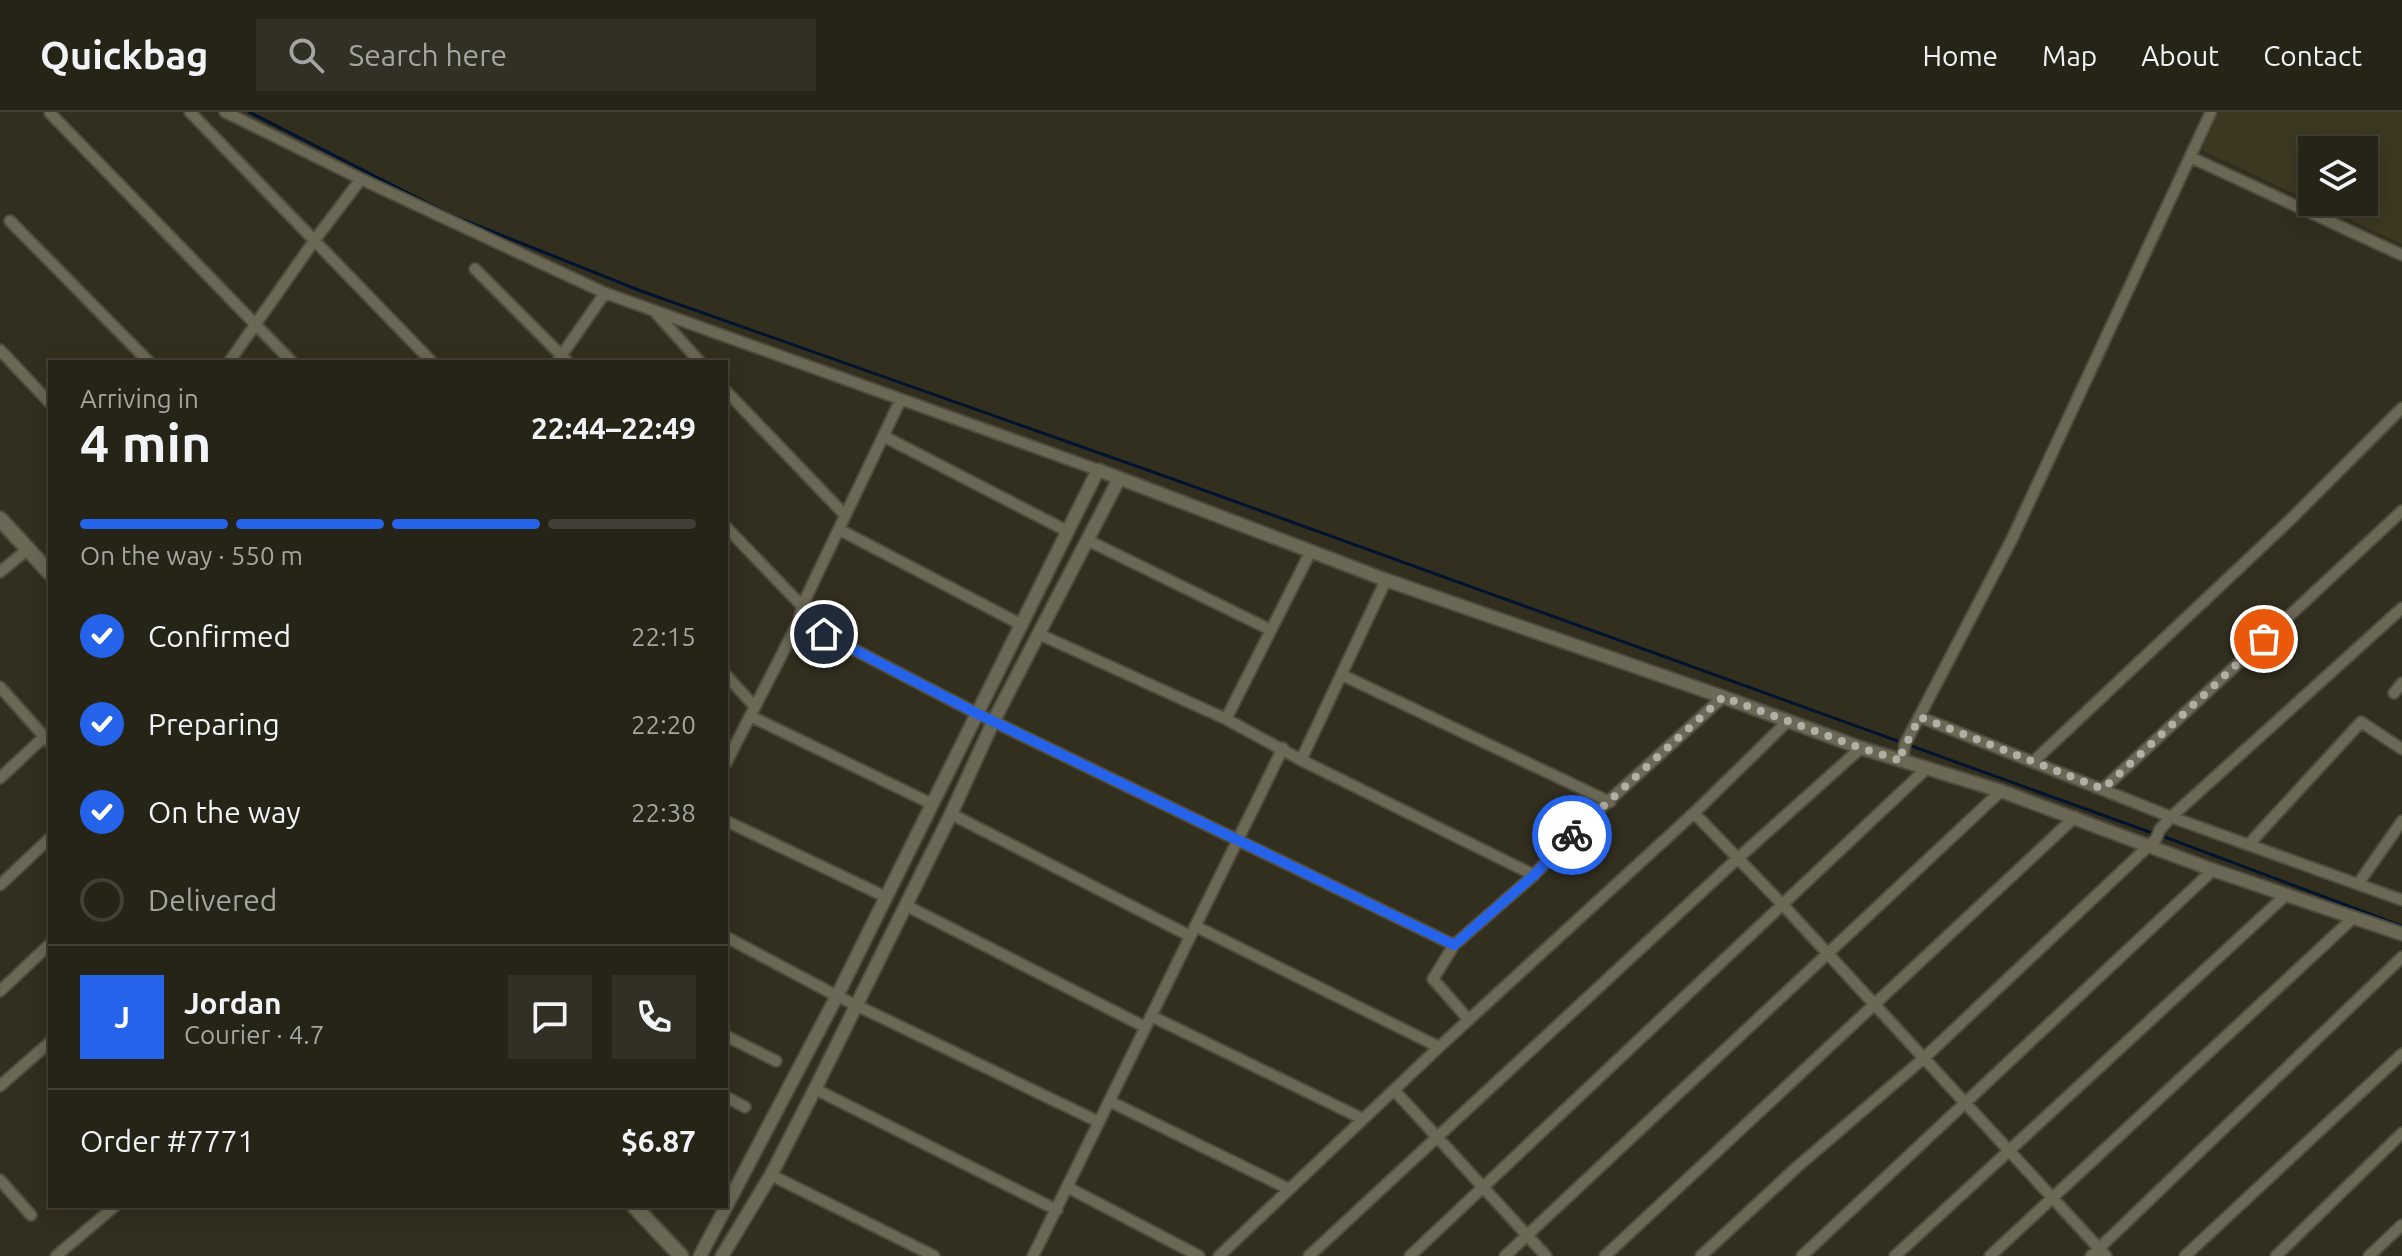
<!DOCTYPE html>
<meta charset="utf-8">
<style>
:root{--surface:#262317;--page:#322f24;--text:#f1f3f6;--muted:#a4a4a1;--line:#424036;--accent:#2563eb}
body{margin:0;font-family:Ubuntu,sans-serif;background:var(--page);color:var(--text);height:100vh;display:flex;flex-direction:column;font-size:30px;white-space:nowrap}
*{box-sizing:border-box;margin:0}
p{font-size:26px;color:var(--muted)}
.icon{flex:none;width:44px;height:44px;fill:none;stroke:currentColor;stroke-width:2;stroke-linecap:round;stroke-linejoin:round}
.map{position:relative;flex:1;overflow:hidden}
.sheet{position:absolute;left:48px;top:248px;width:680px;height:848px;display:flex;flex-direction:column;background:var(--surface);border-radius:0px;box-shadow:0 4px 20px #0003,0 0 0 2px var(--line)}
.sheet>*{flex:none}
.buttons{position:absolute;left:2298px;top:24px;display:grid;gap:16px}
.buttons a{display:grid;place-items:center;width:80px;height:80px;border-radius:0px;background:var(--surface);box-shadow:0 4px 20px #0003,0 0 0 2px var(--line);font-size:40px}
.pin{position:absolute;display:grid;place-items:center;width:68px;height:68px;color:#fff;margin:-34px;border:4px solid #fff;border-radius:50%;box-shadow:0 2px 8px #0007}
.courier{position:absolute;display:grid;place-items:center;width:80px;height:80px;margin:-40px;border:6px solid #2563eb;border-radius:50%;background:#fff;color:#222;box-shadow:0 2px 10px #0007}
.headline em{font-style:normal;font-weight:700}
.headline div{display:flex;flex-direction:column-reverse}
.headline{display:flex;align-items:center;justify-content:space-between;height:136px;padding:0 32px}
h1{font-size:52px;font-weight:700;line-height:60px}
.bar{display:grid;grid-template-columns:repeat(4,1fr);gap:12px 8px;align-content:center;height:96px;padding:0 32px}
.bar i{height:10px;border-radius:6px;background:var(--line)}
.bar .current{background:var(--accent)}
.bar p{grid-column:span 4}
.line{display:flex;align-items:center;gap:20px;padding:0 32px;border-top:2px solid var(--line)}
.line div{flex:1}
.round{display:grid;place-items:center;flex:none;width:84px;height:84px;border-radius:0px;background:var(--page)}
ol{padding:0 32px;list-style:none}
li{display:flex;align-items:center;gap:24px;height:88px}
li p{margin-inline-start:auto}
li .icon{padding:8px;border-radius:50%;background:var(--accent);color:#fff;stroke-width:4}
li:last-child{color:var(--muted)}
li i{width:44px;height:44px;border:4px solid var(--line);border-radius:50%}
header{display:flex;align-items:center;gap:48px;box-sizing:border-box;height:112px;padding:0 40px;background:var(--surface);border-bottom:2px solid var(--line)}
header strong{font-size:38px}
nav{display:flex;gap:44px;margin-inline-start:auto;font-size:28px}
.search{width:560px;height:72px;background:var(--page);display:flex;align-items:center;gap:20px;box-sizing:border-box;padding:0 28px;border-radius:0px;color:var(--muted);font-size:30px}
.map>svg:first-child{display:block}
</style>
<header>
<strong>Quickbag</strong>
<div class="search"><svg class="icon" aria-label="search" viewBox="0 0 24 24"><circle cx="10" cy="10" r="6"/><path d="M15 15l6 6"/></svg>Search here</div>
<nav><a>Home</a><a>Map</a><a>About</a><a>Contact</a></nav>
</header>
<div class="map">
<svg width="2402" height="1144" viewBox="0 0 2402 1144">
<rect width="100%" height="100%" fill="#322f1f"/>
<path fill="#3c3821" d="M 2219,0 L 2402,0 L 2402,132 L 2312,90 L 2364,90 L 2364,38 L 2312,38 L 2312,90 L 2202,38 Z"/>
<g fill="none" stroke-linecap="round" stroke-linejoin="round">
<path stroke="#001430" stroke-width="3" d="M 249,0 L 451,103 L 641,179 L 1170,366 L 2155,722
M 2162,724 L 2402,814"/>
<defs>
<path id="minor" d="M 190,0 L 432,250
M 225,0 L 361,67 L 605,181 L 1098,358
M 50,1 L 292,250
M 2190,45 L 2402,143
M 10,109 L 149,250
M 475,157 L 568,250
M 656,201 L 700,250
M 0,238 L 50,291
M 229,250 L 314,129 L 361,67
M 557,250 L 605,181
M 726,279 L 845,403
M 885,325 L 1067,419
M 726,415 L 802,494
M 840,418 L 1022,513
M 1087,428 L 1271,518
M 0,460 L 28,437
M 799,509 L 976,601 L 1454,833
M 1041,523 L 1226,607 L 1301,648 L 1534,763
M 726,563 L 755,595
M 1342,563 L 1610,690
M 0,575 L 50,631
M 2394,581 L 2402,571
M 750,604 L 932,692
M 1920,605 L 2171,705 L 2402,788
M 1226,607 L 1311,439
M 1301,648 L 1386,468
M 1902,649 L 1905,632 L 2011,429 L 2211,0
M 2033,650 L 2292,406 L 2402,296
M 726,651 L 799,509 L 802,494 L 901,287
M 0,666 L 44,625
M 2103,677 L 2402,399
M 1694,701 L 1783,793 L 2106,1144
M 951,702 L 1190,824
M 726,709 L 886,785
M 2249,732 L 2361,610 L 2402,637
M 2358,772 L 2402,709
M 0,773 L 50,726
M 905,793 L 1145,915
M 1195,814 L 1439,935
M 726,825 L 837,884 L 1099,1010
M 0,879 L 50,832
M 1151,904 L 1363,1007
M 1469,908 L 1433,867 L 1454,833 L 1534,763 L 1568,726 L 1723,585
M 726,924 L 776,949
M 0,974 L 50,930
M 815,977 L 1057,1098
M 1394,978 L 1546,1144
M 726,985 L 745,995
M 1109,989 L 1289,1077
M 771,1063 L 934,1144
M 0,1068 L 31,1103
M 1067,1075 L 1199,1144
M 56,1144 L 115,1094
M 1033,1144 L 1283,636
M 1219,1144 L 1439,935 L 1694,701 L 1788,609
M 1309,1144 L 1737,747 L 1861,636
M 1410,1144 L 1926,657
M 1505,1144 L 2001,679
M 1605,1144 L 2075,705
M 1701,1144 L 1797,1055 L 1924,946 L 2156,727 L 2160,717 L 2171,705 L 2402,496
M 1802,1144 L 2213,758
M 1895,1144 L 2287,782
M 1990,1144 L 2353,806
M 2091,1144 L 2402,845
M 2185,1144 L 2402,942
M 2276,1144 L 2402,1021
M 2369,1144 L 2402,1113"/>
<path id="tertiary" d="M 700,1144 L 837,884 L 1098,358 L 1386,468 L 1723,585 L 1861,636 L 2001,679 L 2213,758 L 2402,822
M 722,1144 L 771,1063 L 815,977 L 951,702 L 994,608 L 1119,367"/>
<path id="secondary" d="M 0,407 L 50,461
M 634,1094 L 681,1144"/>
</defs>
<use href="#minor" stroke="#4f4c3e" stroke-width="14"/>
<use href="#tertiary" stroke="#4f4c3e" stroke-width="16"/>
<use href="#secondary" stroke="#4f4c3e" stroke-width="18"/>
<use href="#minor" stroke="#6b6856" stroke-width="10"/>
<use href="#tertiary" stroke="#6b6856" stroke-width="12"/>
<use href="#secondary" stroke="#6b6856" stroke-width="14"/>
</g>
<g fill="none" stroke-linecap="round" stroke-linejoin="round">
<path stroke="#b2b0a4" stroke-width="8" stroke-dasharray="0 14.4" d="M 1572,723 L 1723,585 L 1861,636 L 1902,649 L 1902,640 L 1920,605 L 2103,677 L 2264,527"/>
<path stroke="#2563eb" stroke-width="10" d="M 824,522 L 976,601 L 1454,833 L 1534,763 L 1572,723"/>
</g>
</svg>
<div class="buttons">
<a><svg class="icon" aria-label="layers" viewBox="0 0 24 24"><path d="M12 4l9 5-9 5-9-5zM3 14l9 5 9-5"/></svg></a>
</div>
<div class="pin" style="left:2264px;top:527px;background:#ea580c"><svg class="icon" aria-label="bag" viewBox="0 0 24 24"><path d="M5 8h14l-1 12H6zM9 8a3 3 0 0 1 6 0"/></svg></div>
<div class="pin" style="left:824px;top:522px;background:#1f2937"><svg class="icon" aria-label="home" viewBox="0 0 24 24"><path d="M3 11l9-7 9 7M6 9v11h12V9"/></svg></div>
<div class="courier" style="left:1572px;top:723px"><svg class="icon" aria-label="bike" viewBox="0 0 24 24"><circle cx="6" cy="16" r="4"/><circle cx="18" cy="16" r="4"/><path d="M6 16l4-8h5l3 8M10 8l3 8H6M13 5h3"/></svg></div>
<section class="sheet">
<div class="headline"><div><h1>4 min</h1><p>Arriving in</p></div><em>22:44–22:49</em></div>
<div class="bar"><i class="current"></i><i class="current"></i><i class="current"></i><i></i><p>On the way · 550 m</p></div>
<ol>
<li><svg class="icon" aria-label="check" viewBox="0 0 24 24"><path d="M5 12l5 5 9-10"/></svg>Confirmed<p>22:15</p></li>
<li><svg class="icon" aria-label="check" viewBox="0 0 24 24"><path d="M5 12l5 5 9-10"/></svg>Preparing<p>22:20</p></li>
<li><svg class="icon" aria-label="check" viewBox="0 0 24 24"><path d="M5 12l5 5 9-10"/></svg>On the way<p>22:38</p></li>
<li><i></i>Delivered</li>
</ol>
<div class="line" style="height:144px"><b class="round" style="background:var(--accent);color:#fff">J</b><div><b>Jordan</b><p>Courier · 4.7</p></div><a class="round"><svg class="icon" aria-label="chat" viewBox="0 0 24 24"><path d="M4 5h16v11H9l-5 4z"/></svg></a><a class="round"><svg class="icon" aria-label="phone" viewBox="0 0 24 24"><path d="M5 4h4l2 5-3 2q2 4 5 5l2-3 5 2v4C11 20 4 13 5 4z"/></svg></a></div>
<div class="line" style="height:104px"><div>Order #7771</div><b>$6.87</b></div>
</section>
</div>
